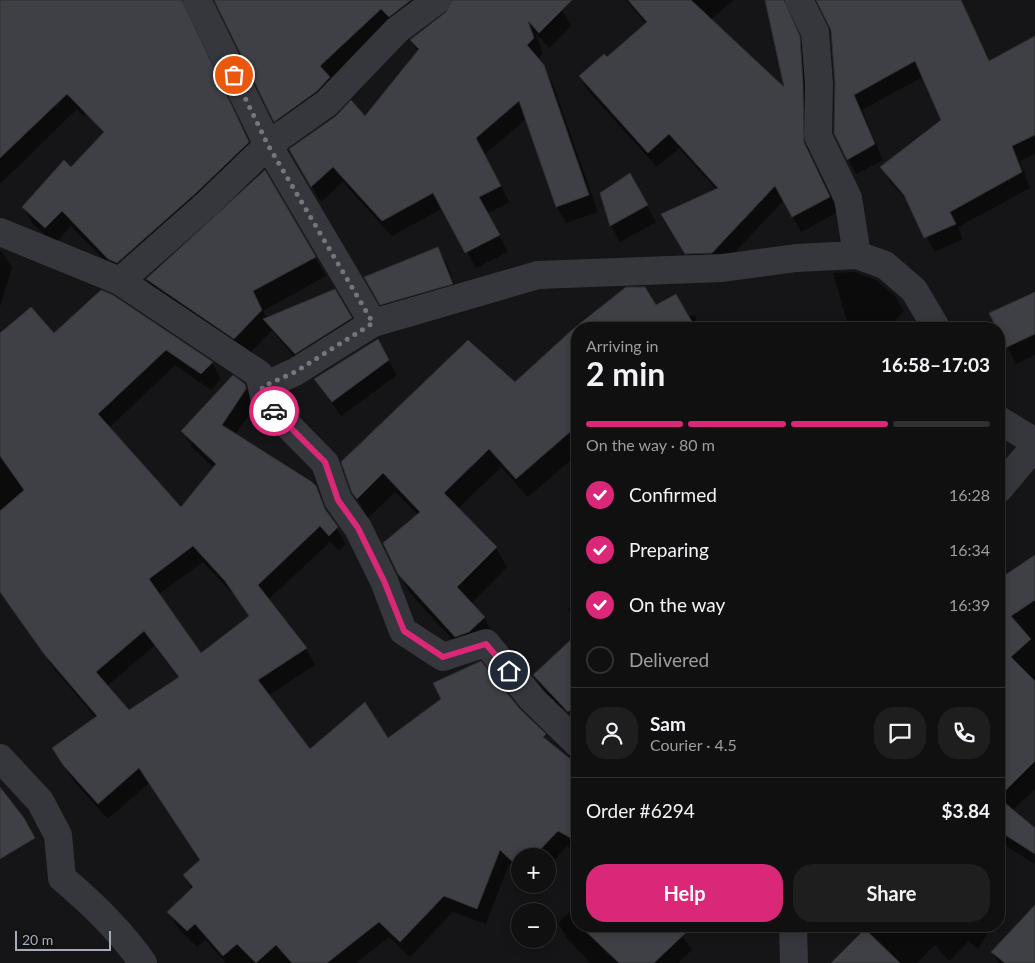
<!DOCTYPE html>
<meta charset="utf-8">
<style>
:root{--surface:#101011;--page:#1e1e1f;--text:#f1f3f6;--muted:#9c9d9f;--line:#303031;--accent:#db2777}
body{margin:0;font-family:Lato,sans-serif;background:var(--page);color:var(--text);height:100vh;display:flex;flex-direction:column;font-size:19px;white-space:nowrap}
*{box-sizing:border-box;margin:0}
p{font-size:16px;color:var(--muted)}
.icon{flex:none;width:28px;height:28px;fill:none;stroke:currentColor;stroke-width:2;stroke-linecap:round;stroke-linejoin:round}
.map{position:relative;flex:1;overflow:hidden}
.drawer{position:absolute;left:571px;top:322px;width:434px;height:610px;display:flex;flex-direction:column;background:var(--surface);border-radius:20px;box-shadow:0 2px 12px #0003,0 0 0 1px var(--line)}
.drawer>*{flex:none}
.tools{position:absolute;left:511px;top:848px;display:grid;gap:10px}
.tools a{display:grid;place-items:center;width:45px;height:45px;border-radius:50%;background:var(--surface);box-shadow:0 2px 12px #0003,0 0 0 1px var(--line);font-size:25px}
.scale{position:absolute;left:15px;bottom:12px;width:96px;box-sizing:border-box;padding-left:5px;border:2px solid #a6abb9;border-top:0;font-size:14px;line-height:18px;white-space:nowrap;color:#a6abb9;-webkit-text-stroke:4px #101012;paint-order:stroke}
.pin{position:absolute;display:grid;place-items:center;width:42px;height:42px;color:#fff;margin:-21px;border:2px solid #fff;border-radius:50%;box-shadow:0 1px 5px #0007}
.courier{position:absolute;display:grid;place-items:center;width:50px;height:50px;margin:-25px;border:4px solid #db2777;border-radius:50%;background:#fff;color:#222;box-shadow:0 1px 6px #0007}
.summary em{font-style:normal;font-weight:700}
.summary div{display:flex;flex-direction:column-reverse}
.summary{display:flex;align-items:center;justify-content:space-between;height:85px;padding:0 15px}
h1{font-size:32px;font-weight:700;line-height:38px}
.bar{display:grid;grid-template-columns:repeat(4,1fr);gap:8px 5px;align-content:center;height:60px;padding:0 15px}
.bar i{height:6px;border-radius:4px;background:var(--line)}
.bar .current{background:var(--accent)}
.bar p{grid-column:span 4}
.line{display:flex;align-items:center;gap:12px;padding:0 15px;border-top:1px solid var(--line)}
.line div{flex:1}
.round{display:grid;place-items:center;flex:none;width:52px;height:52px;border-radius:20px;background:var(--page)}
ol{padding:0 15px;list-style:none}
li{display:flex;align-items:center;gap:15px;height:55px}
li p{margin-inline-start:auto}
li .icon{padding:5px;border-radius:50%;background:var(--accent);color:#fff;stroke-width:4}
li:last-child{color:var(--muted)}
li i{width:28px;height:28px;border:2px solid var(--line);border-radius:50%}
.button{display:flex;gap:10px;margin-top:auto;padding:10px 15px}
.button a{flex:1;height:58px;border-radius:20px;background:var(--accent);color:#fff;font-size:20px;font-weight:700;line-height:58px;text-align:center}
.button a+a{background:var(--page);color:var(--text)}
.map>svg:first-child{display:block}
</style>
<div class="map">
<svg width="1035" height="963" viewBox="0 0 1035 963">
<rect width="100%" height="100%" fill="#151517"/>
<path fill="#0007" fill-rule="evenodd" d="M 0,0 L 432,0 L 284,137 L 217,3 L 208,0 L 190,15 L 192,24 L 257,158 L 119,275 L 71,226 L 55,244 L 32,223 L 23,207 L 71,169 L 104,134 L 98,125 L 119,85 L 83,116 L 77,109 L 0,184 Z
M 466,0 L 552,0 L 562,10 L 571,26 L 549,48 L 535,32 L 543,54 L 538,59 L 552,82 L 598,212 L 566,223 L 557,207 L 527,118 L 484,155 L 509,202 L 487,214 L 508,252 L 476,268 L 443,208 L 392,236 L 343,182 L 321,202 L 290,150 L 365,118 L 418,51 L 412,40 Z
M 626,0 L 734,0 L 710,20 L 786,90 L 765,0 L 804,0 L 794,6 L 791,16 L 808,53 L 811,100 L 810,152 L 838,212 L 801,232 L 784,200 L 721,267 L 695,268 L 663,215 L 717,190 L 679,148 L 657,167 L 589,92 L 580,77 L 607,59 L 646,24 Z
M 812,0 L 961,0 L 990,62 L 1035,37 L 1035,154 L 1020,161 L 1030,188 L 958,227 L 963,239 L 934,252 L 911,205 L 890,182 L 882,167 L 943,120 L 924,76 L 862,110 L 883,160 L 856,174 L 848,159 L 836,83 L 832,30 L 817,2 Z
M 264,172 L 326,276 L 263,311 L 267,318 L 334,291 L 360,335 L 305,370 L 272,330 L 246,357 L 158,299 L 147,280 Z
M 639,191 L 656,222 L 620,242 L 611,225 Z
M 438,248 L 447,265 L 461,300 L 391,321 L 366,278 Z
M 0,250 L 12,267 L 0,307 Z
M 854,272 L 876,280 L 895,296 L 904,311 L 887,329 L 849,329 L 833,273 Z
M 102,292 L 212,363 L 221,379 L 211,390 L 175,365 L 109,428 L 181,509 L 214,468 L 192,447 L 183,431 L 244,384 L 255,406 L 235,435 L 316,487 L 331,520 L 346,544 L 339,551 L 330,542 L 268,600 L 306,649 L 315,665 L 268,696 L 310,751 L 388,740 L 443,699 L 435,683 L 461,670 L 481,687 L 578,791 L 578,852 L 567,846 L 548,867 L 548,856 L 520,856 L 520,875 L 509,864 L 486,924 L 453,912 L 410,957 L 389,937 L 356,963 L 226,963 L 205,939 L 197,947 L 178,928 L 169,912 L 192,890 L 184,876 L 201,861 L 149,783 L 108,819 L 74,781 L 62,764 L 53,748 L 96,718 L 55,670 L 36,643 L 28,626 L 0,594 L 0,335 L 53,335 ZM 203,562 L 236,597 L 250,618 L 201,655 L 159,594 ZM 154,646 L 179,678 L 129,712 L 107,686 Z
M 1035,293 L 1035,355 L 1016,364 L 999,329 Z
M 655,307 L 688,317 L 694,315 L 702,329 L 578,329 L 578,454 L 528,497 L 501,467 L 458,509 L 496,548 L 507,567 L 471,604 L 484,618 L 495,637 L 467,656 L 410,593 L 399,573 L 418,515 L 395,492 L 368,518 L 353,492 L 515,384 L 583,323 Z
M 377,340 L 397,375 L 341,416 L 316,379 Z
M 1035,557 L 1035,789 L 1012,811 L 1035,829 L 1035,864 L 1006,846 L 999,854 L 999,580 Z
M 578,599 L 578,626 L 568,610 Z
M 578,634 L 578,717 L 553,703 L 534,676 Z
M 578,905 L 578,926 L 675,926 L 692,950 L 678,963 L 590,963 L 567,938 L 558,923 Z
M 1035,907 L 1035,963 L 999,963 L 992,952 Z
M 868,926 L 992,926 L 978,949 L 969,941 L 949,961 L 935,945 L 917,963 L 845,963 L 840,956 Z"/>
<path fill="#3f4045" stroke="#2f2f33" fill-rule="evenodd" d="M 0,0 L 182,0 L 249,142 L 196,193 L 117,263 L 108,259 L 62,211 L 45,228 L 22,207 L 64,160 L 71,167 L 104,132 L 67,94 L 0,158 Z
M 214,0 L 411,0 L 389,17 L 381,9 L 320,66 L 330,77 L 317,91 L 274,122 Z
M 452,0 L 572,0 L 539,33 L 528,21 L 534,38 L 527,45 L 544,65 L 589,195 L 556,207 L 519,101 L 476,138 L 501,186 L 479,197 L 500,235 L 465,253 L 433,193 L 382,221 L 333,167 L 311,187 L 289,149 L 336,116 L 351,100 L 365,116 L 419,49 L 410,40 L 446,12 Z
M 628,0 L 691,0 L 784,87 L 765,0 L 784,0 L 800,36 L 803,84 L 804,142 L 830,197 L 792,217 L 775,186 L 712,253 L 685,254 L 661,214 L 718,188 L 669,134 L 648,153 L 579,76 L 604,54 L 607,57 L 647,22 Z
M 816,0 L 961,0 L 989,61 L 1035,36 L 1035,135 L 1012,146 L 1022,172 L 950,212 L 956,224 L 924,238 L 904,195 L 880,167 L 941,120 L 915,61 L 854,95 L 875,144 L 847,160 L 834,133 L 835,83 L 831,30 Z
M 265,170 L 316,257 L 253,291 L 262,310 L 234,339 L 146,279 Z
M 630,173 L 648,205 L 610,226 L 600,193 Z
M 438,247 L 453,284 L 380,305 L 364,277 Z
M 626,287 L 645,287 L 656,305 L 676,294 L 696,329 L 578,329 L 578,425 L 516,479 L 489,449 L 444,493 L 497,547 L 457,587 L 485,617 L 469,632 L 455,637 L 398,574 L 383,543 L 420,512 L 383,473 L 357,499 L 352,493 L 341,462 L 468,340 L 515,382 L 573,329 Z
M 335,289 L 352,318 L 295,354 L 263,319 Z
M 101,290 L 113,295 L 213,362 L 201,374 L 166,350 L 98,414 L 181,507 L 216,464 L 181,431 L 233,375 L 245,384 L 246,389 L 222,425 L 312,482 L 316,486 L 325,509 L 338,527 L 329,536 L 320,526 L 258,585 L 307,648 L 258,680 L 310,749 L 365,702 L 388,738 L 441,699 L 433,683 L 481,661 L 520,709 L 546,734 L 543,737 L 578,765 L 578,842 L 558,831 L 534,856 L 520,856 L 520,869 L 500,850 L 477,909 L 444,896 L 400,942 L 379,922 L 327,963 L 292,963 L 276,945 L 256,963 L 237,944 L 223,956 L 195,924 L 187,931 L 167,912 L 193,887 L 183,875 L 200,860 L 139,768 L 98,804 L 63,765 L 52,748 L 97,716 L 44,654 L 0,592 L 0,511 L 24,490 L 0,456 L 0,333 L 31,307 L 54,333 ZM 193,546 L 225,581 L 249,616 L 201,653 L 149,579 ZM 144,631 L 179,677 L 129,710 L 96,672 Z
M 1035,292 L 1035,334 L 1005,348 L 999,329 L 997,329 L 989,313 Z
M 378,339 L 389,360 L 332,402 L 314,379 Z
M 1035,555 L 1035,600 L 1011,616 L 1031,639 L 1011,657 L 1035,681 L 1035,761 L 999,797 L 999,579 Z
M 578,633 L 578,703 L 568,712 L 533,675 Z
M 0,787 L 24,818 L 35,838 L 0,859 Z
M 999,798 L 1035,828 L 1035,854 L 999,831 Z
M 1035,905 L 1035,963 L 1005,963 L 991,952 Z
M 580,926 L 693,926 L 654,963 L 619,963 Z
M 865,929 L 900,963 L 831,963 Z"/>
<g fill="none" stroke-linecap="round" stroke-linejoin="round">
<path stroke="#36373d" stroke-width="28" d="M 197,0 L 268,145 L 373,323
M 799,0 L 815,32 L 819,84 L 818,136 L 848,198 L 857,255
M 0,232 L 120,281 L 259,374 L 262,387 L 295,372 L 373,323 L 538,275 L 722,268 L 796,258 L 857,255 L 885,265 L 914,290 L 937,329
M 120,281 L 207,204 L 268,145 L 327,103 L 397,30 L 437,0
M 262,387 L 265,402 L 325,463 L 338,500 L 358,528 L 384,581 L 403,631 L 443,657 L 486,643 L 532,699 L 578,744
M 999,420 L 1035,442
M 999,489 L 1035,446
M 0,758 L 40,801 L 58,835 L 62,878 C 93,904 120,930 143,963
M 793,926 L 794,963"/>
</g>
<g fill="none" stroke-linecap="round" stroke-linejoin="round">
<path stroke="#737680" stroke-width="5" stroke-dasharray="0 9" d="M 234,75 L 268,145 L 373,323 L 295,372 L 262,387 L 265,402 L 274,411"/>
<path stroke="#db2777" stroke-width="6" d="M 274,411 L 325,462 L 338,500 L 358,528 L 384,581 L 404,631 L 443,657 L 486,644 L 509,671"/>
</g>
</svg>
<div class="tools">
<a>+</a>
<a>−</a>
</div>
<div class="scale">20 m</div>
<div class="pin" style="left:234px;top:75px;background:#ea580c"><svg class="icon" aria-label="bag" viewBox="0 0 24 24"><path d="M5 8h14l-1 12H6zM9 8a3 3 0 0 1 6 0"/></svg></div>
<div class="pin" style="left:509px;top:671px;background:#1f2937"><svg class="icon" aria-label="home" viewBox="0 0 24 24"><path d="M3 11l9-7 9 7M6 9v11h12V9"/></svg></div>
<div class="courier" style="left:274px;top:411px"><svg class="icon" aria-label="car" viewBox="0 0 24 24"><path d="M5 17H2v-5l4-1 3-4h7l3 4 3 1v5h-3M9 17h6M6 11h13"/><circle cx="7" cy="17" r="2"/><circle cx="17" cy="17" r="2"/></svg></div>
<section class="drawer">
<div class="summary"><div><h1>2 min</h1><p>Arriving in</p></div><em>16:58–17:03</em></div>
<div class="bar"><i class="current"></i><i class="current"></i><i class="current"></i><i></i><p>On the way · 80 m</p></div>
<ol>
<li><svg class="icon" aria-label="check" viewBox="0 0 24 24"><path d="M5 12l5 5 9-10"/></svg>Confirmed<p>16:28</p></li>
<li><svg class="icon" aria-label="check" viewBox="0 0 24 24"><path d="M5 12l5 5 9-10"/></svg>Preparing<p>16:34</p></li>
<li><svg class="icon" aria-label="check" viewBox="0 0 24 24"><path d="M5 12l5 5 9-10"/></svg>On the way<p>16:39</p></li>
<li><i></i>Delivered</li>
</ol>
<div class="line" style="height:90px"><a class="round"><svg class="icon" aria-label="person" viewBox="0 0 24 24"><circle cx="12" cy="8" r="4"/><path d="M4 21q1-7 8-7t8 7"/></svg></a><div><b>Sam</b><p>Courier · 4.5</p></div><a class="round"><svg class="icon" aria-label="chat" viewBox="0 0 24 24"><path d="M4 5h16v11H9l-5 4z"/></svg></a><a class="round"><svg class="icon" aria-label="phone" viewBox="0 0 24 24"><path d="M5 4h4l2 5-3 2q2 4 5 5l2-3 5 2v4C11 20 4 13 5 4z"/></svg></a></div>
<div class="line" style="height:65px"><div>Order #6294</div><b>$3.84</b></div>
<div class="button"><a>Help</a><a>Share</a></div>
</section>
</div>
